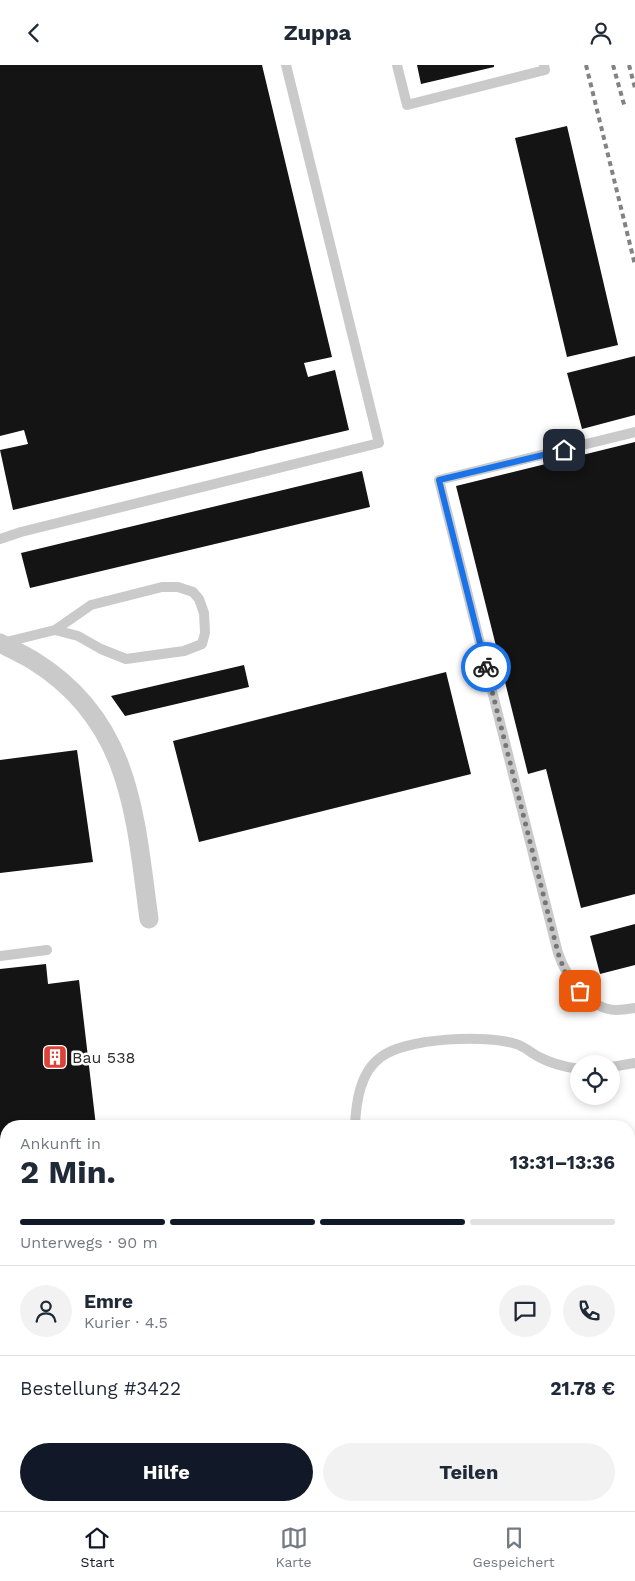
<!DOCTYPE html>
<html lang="de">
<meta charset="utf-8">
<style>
:root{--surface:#fff;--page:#f2f2f3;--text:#1f2937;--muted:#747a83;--line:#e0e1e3;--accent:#111827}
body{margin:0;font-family:"Work Sans",sans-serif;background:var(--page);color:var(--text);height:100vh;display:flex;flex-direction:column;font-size:19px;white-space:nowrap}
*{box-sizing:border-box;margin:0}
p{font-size:16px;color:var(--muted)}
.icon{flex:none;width:28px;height:28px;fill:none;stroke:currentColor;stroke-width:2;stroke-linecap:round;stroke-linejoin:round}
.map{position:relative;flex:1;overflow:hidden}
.sheet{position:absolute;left:0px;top:1055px;width:635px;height:391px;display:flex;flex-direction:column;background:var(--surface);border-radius:20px 20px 0 0;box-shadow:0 2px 8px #0003}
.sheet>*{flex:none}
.tools{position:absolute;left:570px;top:990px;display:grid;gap:10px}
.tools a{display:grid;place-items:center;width:50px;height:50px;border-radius:50%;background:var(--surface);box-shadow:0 2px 8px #0003;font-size:25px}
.pin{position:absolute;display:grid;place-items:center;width:42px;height:42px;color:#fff;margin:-21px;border-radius:10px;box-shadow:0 2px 8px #0006}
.courier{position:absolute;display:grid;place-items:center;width:50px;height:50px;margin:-25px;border:4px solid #1a73e8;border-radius:50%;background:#fff;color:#222;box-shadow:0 1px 6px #0007}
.summary em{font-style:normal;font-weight:700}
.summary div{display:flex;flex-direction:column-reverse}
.summary{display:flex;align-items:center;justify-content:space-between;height:85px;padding:0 20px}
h1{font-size:32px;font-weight:700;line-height:38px}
.bar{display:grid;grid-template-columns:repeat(4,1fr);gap:8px 5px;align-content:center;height:60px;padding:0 20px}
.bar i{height:6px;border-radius:4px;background:var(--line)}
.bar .active{background:var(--accent)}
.bar p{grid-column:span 4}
.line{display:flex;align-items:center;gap:12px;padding:0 20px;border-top:1px solid var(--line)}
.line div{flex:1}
.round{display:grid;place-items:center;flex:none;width:52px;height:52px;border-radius:26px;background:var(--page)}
.button{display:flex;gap:10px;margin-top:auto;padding:10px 20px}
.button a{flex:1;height:58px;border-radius:30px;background:var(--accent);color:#fff;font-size:20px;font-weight:700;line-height:58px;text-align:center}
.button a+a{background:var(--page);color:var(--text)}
header{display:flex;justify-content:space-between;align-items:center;height:65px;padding:0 20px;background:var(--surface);font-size:22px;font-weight:700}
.tab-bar{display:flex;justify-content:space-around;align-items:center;height:70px;border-top:1px solid var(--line);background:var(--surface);font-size:14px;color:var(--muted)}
.tab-bar a{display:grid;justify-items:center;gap:2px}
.tab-bar .active{color:var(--accent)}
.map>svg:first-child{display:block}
</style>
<header><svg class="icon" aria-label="back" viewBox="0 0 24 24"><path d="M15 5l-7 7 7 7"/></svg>Zuppa<svg class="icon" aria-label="person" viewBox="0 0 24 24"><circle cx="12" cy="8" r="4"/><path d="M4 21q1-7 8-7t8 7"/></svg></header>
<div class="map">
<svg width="635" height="1446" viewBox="0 0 635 1446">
<rect width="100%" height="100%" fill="#fff"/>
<path fill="#c9d8e9" d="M 629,1370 L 635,1370 L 635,1446 L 253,1446 L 256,1440 L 629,1440 Z"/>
<path fill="#141414" d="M 0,0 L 262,0 L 332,292 L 304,298 L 308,312 L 335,305 L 349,365 L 13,445 L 0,385 L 28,379 L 24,365 L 0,371 Z
M 417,0 L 494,0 L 494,2 L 421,19 Z
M 567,61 L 618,280 L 567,292 L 515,73 Z
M 635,291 L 635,350 L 582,364 L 567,308 Z
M 635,377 L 635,829 L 581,843 L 546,704 L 528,709 L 456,421 Z
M 362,406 L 370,442 L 30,523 L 21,488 Z
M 244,600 L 249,622 L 125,651 L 111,631 Z
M 446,607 L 471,709 L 199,777 L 173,676 Z
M 77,685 L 93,797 L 0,808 L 0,695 Z
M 635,859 L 635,900 L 600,909 L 590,871 Z
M 46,899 L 48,919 L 79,915 L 96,1061 L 6,1061 L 6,1152 L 0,1153 L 0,904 Z
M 0,1210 L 4,1210 L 6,1225 L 6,1300 L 0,1301 Z
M 6,1414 L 6,1440 L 191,1440 L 191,1446 L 0,1446 L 0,1415 Z"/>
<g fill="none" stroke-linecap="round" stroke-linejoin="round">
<path stroke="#cacaca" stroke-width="10" d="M 397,0 L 407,40 L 545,5 L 544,0
M 635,367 L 439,415 L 558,888 C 566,911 587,944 616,945 C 622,945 629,944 635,943
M 0,474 L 21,467 L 379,378 L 286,0
M 2,578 L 55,565 L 91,540 L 162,522 L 178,522 L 193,527 L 199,534 L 204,548 L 205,568 L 202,579 L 184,586 L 126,594 L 101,584 L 78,571 L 55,565
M 0,891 L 47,885
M 611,1002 L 635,998
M 355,1061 C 356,1037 360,1007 381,992 C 405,973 487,969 516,979 C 524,981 531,988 539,992 C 552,999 565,1002 579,1004
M 0,1348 L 6,1344"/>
<path stroke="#cacaca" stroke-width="19" d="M 0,578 C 11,584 23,589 34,596 C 132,657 135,752 149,854"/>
<path stroke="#828282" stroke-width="4" stroke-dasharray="5 4" stroke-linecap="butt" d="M 586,0 L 635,200
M 613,0 L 625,43
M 629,0 L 635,23
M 629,1305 L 631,1305
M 0,1377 L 6,1376"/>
</g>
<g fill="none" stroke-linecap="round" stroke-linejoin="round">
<path stroke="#767676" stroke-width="5" stroke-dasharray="0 9" d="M 486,602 L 558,888 L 565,907 L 580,926"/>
<path stroke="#1a73e8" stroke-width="6" d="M 486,602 L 439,415 L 564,385"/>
</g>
<defs>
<symbol id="building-square" viewBox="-11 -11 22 22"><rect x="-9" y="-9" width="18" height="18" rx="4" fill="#dc4338" stroke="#fff"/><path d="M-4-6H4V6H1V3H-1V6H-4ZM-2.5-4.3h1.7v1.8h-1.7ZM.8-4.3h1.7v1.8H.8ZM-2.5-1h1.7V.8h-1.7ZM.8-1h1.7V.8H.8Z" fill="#fff"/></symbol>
</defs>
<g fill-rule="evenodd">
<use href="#building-square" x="41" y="978" width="28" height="28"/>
</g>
<g text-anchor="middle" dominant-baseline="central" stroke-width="5" stroke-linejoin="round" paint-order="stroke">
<g font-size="16" fill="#2d2d2d" stroke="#fff" text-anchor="start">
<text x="72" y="992">Bau 538</text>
</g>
</g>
</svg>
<div class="tools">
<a><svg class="icon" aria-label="locate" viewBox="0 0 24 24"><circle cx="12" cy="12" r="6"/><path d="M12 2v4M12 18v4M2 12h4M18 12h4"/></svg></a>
</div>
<div class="pin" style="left:580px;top:926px;background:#ea580c"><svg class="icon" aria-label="bag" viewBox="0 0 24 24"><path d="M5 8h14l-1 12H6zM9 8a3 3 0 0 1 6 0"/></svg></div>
<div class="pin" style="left:564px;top:385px;background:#1f2937"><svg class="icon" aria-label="home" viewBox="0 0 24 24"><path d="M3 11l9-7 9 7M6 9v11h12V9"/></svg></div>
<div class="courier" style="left:486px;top:602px"><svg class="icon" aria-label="bike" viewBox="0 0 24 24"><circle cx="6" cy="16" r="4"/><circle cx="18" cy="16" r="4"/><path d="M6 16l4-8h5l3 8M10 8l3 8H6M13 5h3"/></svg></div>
<section class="sheet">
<div class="summary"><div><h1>2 Min.</h1><p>Ankunft in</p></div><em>13:31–13:36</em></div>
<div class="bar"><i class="active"></i><i class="active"></i><i class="active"></i><i></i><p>Unterwegs · 90 m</p></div>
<div class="line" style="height:90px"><a class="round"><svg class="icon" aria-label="person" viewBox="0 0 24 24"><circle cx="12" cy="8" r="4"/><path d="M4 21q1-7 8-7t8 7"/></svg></a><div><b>Emre</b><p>Kurier · 4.5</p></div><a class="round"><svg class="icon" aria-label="chat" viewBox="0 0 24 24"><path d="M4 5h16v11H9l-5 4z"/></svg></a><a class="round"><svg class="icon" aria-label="phone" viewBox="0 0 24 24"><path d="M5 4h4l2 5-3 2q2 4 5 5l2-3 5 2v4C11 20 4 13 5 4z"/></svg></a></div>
<div class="line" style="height:65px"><div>Bestellung #3422</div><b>21.78 €</b></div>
<div class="button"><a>Hilfe</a><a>Teilen</a></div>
</section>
</div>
<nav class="tab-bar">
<a class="active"><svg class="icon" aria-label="home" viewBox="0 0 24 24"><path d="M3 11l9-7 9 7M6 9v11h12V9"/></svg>Start</a>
<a><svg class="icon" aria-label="map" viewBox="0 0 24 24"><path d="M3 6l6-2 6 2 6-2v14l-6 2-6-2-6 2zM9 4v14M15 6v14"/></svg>Karte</a>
<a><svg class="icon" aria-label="saved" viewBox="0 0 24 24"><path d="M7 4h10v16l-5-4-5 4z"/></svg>Gespeichert</a>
</nav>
